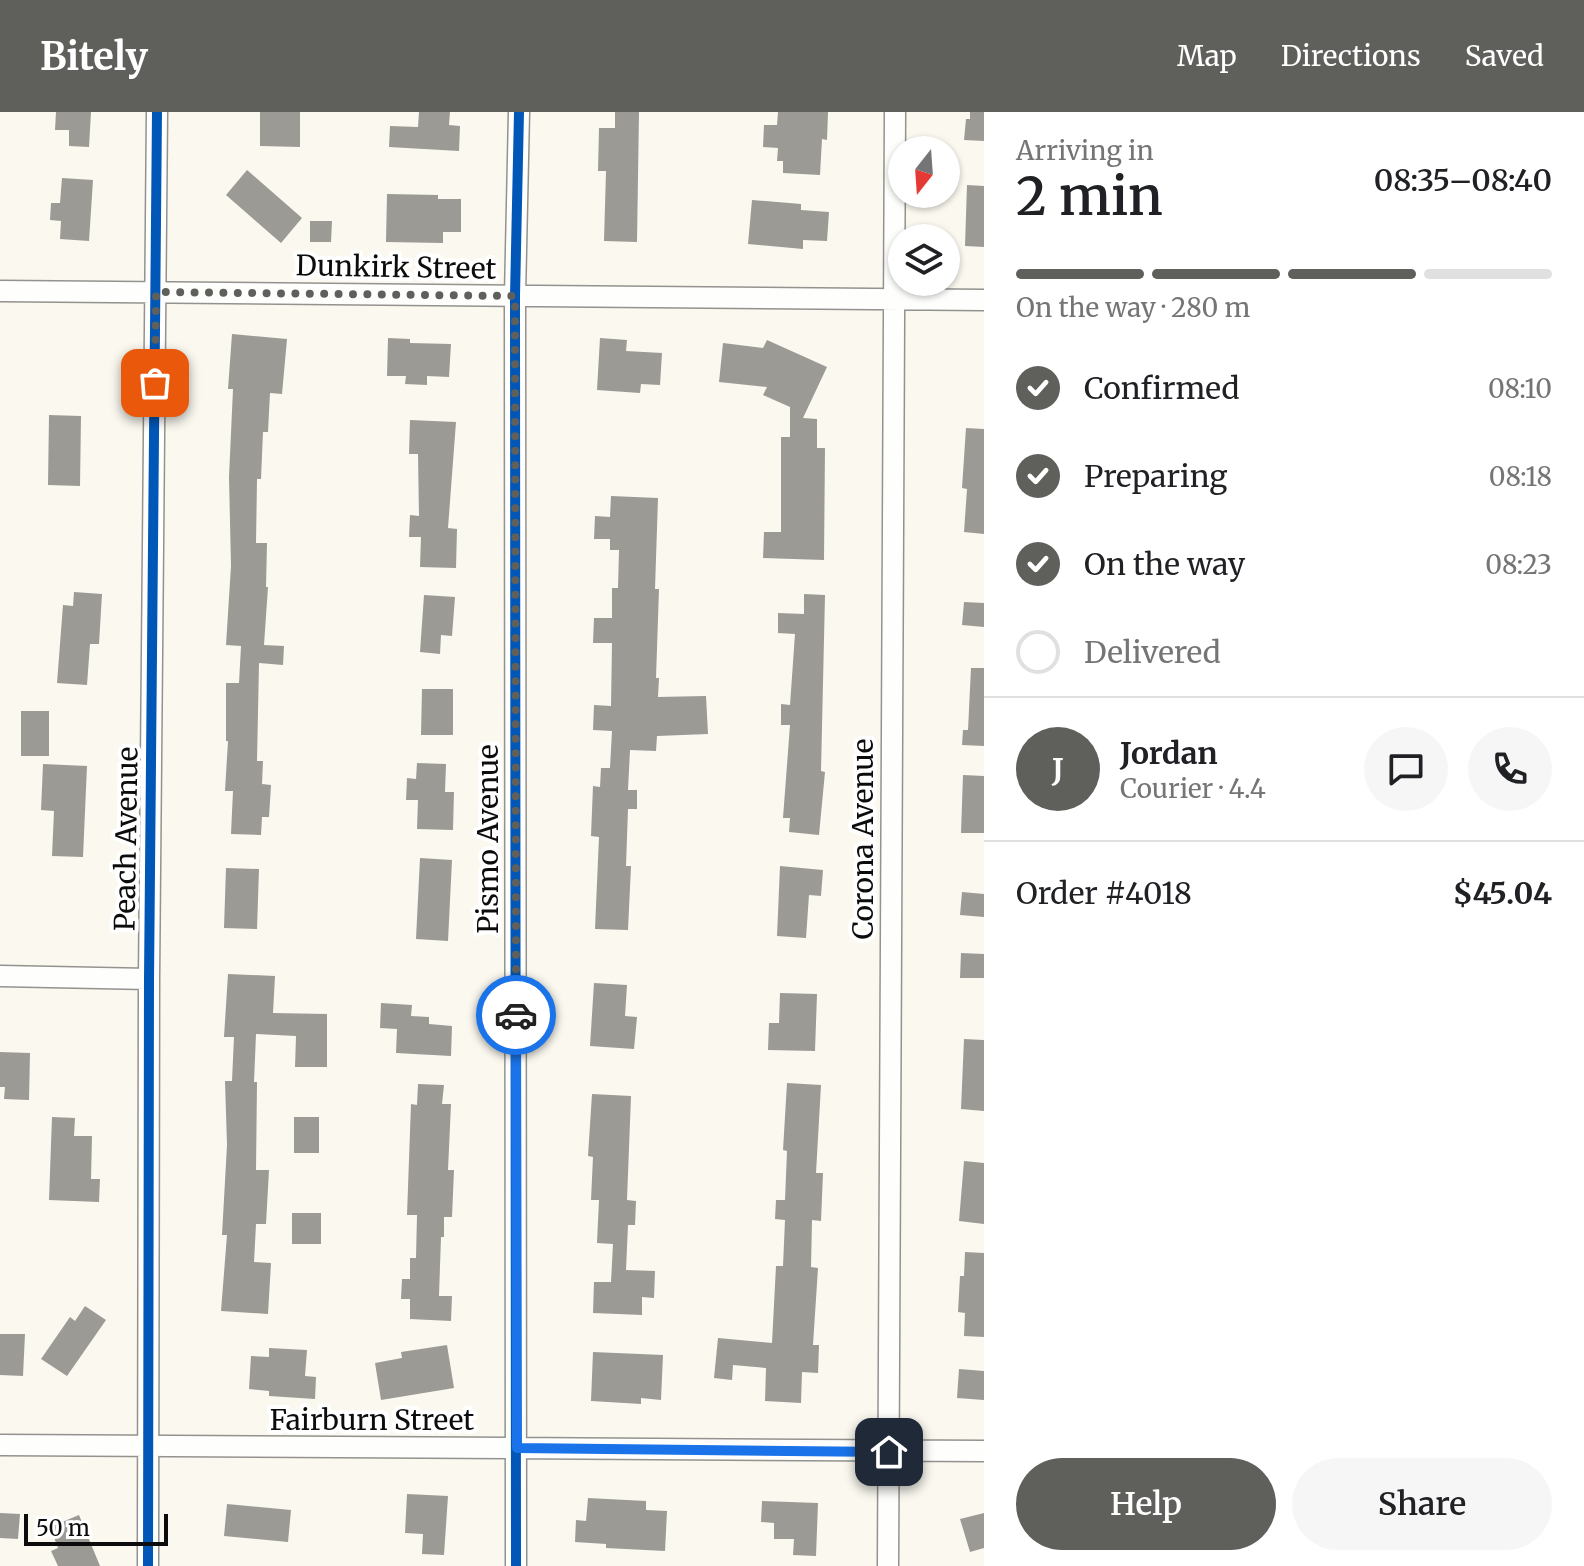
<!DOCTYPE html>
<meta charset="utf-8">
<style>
:root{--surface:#fff;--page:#f6f6f6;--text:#202124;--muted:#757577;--line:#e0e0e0;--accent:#5f5f5b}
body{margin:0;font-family:Merriweather,serif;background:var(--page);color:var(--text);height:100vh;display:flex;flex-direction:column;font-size:30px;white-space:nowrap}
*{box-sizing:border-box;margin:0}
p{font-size:26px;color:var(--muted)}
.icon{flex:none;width:44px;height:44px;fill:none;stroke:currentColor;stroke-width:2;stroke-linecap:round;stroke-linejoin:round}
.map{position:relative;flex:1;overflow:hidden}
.drawer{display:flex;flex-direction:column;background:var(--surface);width:600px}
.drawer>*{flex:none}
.needle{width:52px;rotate:197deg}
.buttons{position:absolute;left:888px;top:24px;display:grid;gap:16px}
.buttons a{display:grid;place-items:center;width:72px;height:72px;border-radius:50%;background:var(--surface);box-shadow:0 2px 6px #0004;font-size:40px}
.scale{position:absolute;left:24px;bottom:20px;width:144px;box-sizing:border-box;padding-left:8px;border:4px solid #0c0c0c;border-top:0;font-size:22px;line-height:28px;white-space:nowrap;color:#0c0c0c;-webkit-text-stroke:6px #fff;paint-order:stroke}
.pin{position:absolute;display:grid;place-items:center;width:68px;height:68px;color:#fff;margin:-34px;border-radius:16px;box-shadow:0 4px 12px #0006}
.courier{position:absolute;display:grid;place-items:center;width:80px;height:80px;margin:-40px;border:6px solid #1a73e8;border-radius:50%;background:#fff;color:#222;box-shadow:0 2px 10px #0007}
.overview em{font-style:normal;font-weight:600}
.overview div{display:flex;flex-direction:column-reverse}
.overview{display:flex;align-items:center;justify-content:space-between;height:136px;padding:0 32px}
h1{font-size:52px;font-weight:600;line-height:60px}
.bar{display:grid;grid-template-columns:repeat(4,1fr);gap:12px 8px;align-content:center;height:96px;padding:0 32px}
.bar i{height:10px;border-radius:6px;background:var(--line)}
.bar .current{background:var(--accent)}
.bar p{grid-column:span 4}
.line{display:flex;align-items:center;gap:20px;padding:0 32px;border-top:2px solid var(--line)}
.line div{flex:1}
.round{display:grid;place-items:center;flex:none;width:84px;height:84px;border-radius:42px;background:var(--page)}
ol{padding:0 32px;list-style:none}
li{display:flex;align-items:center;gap:24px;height:88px}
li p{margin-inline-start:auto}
li .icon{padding:8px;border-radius:50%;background:var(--accent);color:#fff;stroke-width:4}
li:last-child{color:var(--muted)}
li i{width:44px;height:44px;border:4px solid var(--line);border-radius:50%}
.primary-button{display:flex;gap:16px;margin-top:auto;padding:16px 32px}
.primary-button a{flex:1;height:92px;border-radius:48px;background:var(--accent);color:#fff;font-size:32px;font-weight:600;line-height:92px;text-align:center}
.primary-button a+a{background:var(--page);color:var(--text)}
header{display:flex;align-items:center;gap:48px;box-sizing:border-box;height:112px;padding:0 40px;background:var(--accent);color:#fff}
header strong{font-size:38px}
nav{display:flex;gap:44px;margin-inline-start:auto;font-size:28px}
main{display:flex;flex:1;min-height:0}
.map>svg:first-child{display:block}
</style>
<header>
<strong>Bitely</strong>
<nav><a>Map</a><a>Directions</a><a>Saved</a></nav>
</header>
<main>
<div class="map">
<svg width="984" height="1454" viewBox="0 0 984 1454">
<rect width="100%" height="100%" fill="#faf8ef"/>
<path fill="#9c9a95" d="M 56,0 L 91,0 L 89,35 L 69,34 L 69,18 L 55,18 Z
M 260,0 L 300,0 L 300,35 L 260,34 Z
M 419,0 L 450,0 L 449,13 L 460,14 L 459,39 L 389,35 L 390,14 L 418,15 Z
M 615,0 L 639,0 L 637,130 L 604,129 L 606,59 L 598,59 L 599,16 L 615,16 Z
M 778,0 L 828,0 L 827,28 L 822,27 L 820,63 L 783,61 L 783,49 L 777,49 L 778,36 L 763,35 L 764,13 L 777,13 Z
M 970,0 L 984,0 L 984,29 L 964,28 L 966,7 L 970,7 Z
M 247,58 L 302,106 L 281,131 L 226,83 Z
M 62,66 L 93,68 L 89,129 L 60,127 L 61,109 L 50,108 L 51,91 L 60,91 Z
M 967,73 L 984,74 L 984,135 L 965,134 Z
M 387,82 L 438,83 L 438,87 L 461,87 L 461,120 L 443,120 L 443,131 L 386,130 Z
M 752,88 L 801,92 L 801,98 L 829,100 L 827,129 L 803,128 L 803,137 L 748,132 Z
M 310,109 L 332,109 L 331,130 L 310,130 Z
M 232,222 L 287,227 L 282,282 L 270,281 L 268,320 L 263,320 L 261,367 L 257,367 L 256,431 L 267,431 L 266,475 L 268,475 L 264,533 L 284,534 L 283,553 L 259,551 L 257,649 L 263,649 L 262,672 L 271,673 L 269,705 L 262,705 L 261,723 L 231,722 L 233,679 L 225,679 L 228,629 L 226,629 L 226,571 L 239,571 L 241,534 L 226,533 L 231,454 L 229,365 L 233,277 L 228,277 Z
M 388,226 L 410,227 L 410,231 L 451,232 L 449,265 L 427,264 L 427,273 L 405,272 L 406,264 L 387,264 Z
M 600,226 L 627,228 L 626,239 L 662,241 L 660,273 L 641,272 L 640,281 L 597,278 Z
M 767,228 L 827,255 L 803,306 L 817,307 L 817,336 L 825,336 L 824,448 L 763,446 L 764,420 L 781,420 L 781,325 L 790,325 L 790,295 L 763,283 L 767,275 L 719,270 L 723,231 L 763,236 Z
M 49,303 L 81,304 L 80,374 L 48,373 Z
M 410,308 L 456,310 L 448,416 L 457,417 L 456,456 L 420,455 L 421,425 L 409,425 L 410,403 L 419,404 L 418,342 L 409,342 Z
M 966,316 L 984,317 L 984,422 L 964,420 L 967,377 L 962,376 Z
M 611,384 L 658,386 L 655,477 L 659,477 L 656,566 L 659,566 L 658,585 L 706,584 L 708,622 L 657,624 L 656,639 L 630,638 L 628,678 L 637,678 L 637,697 L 628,697 L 626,754 L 631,754 L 628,818 L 595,817 L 599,725 L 591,724 L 593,674 L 600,675 L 601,656 L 610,656 L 612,619 L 593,618 L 594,593 L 611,594 L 612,531 L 593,531 L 594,506 L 612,506 L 612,476 L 618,476 L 619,438 L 610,438 L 610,427 L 594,427 L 595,404 L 610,405 Z
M 74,480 L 102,482 L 99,532 L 90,532 L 87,573 L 57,571 L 63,493 L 73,494 Z
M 804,482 L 825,483 L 821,659 L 825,660 L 819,723 L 789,720 L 790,706 L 783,706 L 790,613 L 781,613 L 781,592 L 790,593 L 795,522 L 778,521 L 778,501 L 804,502 Z
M 424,483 L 455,485 L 452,524 L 441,523 L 440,542 L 420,540 Z
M 964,490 L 984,491 L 984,515 L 962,513 Z
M 971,556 L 984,556 L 984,634 L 962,633 L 963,618 L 968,618 Z
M 422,577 L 453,577 L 453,623 L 421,623 Z
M 21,599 L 49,599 L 49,644 L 21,644 Z
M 417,651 L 446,652 L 445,680 L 454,680 L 453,718 L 417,717 L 418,688 L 406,688 L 407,666 L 416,667 Z
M 43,652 L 87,654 L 83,745 L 52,744 L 54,699 L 41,698 Z
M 963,663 L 984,664 L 984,721 L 961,721 Z
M 420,746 L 452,748 L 448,829 L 416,827 Z
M 780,754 L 823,758 L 821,784 L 809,783 L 806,826 L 777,824 Z
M 226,756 L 259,757 L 257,817 L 224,816 Z
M 962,780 L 984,782 L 984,805 L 960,803 Z
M 961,841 L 984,842 L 984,866 L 960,866 Z
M 228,862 L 275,864 L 273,901 L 327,902 L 327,955 L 295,955 L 296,924 L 256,922 L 254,970 L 257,970 L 256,1058 L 269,1058 L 266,1112 L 256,1112 L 254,1150 L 271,1151 L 268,1202 L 221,1199 L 227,1123 L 222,1123 L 227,1033 L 225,969 L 232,969 L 234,925 L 224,925 Z
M 594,871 L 627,873 L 625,904 L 637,905 L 634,937 L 590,934 Z
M 780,881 L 817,882 L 815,939 L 768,938 L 769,911 L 779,911 Z
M 381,891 L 412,893 L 411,904 L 429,905 L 429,912 L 452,914 L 451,944 L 396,941 L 397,917 L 380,916 Z
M 964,927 L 984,928 L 984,999 L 961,997 Z
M 0,940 L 30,941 L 29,988 L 4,987 L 5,975 L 0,975 Z
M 787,971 L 821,973 L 816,1061 L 823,1061 L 821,1109 L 812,1108 L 811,1155 L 818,1156 L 813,1233 L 819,1233 L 818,1261 L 802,1260 L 801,1291 L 765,1289 L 766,1256 L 733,1253 L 732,1268 L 714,1266 L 718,1226 L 772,1231 L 776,1154 L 783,1154 L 785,1108 L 775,1107 L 776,1088 L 785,1088 L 787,1039 L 783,1038 Z
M 418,972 L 444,973 L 442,992 L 451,992 L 448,1058 L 454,1058 L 452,1105 L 444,1105 L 444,1125 L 441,1125 L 439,1184 L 452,1184 L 451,1209 L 410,1207 L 410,1187 L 401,1187 L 402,1167 L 410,1167 L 410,1146 L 416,1146 L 417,1103 L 407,1103 L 411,992 L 417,993 Z
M 592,982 L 631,984 L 627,1088 L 636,1089 L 635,1113 L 628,1113 L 626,1158 L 655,1159 L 654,1186 L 642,1185 L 642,1203 L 593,1201 L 594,1170 L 611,1170 L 613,1132 L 597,1131 L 599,1088 L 591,1088 L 593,1045 L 588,1044 Z
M 52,1005 L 75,1006 L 74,1024 L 92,1024 L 91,1067 L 100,1067 L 99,1090 L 49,1088 Z
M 294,1005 L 319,1005 L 319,1041 L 294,1041 Z
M 964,1049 L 984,1051 L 984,1112 L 959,1109 Z
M 292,1101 L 321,1101 L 321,1132 L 292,1132 Z
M 965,1140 L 984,1141 L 984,1225 L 964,1224 L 965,1201 L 958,1200 L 960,1164 L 964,1164 Z
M 85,1194 L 106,1208 L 67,1264 L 41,1247 L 70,1205 L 75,1209 Z
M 0,1222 L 25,1222 L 23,1264 L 0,1263 Z
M 447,1233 L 454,1276 L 381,1288 L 375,1251 L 402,1246 L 401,1240 Z
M 269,1236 L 307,1238 L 305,1264 L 316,1265 L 315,1287 L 269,1284 L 269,1279 L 249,1277 L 251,1244 L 269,1245 Z
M 593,1240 L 663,1243 L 661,1288 L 641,1286 L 641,1292 L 591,1289 Z
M 959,1257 L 984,1259 L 984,1288 L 957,1286 Z
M 407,1382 L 448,1384 L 444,1443 L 422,1442 L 423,1422 L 405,1421 Z
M 588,1386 L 646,1389 L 646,1398 L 667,1399 L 665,1439 L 606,1436 L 606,1432 L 575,1430 L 576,1408 L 586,1409 Z
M 762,1389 L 818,1391 L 816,1444 L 793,1443 L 794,1427 L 774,1427 L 774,1411 L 761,1410 Z
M 227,1392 L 291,1398 L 288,1430 L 224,1424 Z
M 0,1401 L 20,1402 L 18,1427 L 0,1426 Z
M 984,1401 L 984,1436 L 970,1440 L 960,1407 Z
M 79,1403 L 100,1454 L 58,1454 L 51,1439 L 58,1436 L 50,1415 Z"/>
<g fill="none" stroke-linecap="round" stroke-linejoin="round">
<defs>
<path id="minor" d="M 0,179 L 984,188
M 0,864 L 149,867
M 0,1333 L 984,1339
M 148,1454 L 149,867 L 157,0
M 516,1454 L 515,184 L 519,0
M 888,1454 L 895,0"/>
</defs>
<use href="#minor" stroke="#93928e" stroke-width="23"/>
<use href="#minor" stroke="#fefefd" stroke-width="20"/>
<defs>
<path id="cycleway" d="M 148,1454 L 149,867 L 157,0
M 516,1454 L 515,184 L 519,0"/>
</defs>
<use href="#cycleway" stroke="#fff" stroke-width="15"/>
<use href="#cycleway" stroke="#0057b8" stroke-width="10"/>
</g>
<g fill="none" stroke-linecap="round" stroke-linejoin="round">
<path stroke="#5f5f5b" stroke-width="8" stroke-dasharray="0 14.4" d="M 155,271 L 156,180 L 515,184 L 516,903"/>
<path stroke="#1a73e8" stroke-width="10" d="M 516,903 L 517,1336 L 889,1340"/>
</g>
<g text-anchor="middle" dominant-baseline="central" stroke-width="8" stroke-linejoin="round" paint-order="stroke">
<g font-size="28" fill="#0c0c0c" stroke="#fff">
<text transform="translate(396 155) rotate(1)">Dunkirk Street</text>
<text transform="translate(126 727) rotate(-89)">Peach Avenue</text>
<text transform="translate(488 727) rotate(-90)">Pismo Avenue</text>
<text transform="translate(863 727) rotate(-90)">Corona Avenue</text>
<text x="372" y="1308">Fairburn Street</text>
</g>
</g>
</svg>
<div class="buttons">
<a><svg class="needle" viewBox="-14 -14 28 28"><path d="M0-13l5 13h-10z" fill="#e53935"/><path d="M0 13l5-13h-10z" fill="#757577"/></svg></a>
<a><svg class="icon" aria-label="layers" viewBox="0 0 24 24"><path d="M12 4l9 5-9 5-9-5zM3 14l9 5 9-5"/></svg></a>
</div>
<div class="scale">50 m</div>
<div class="pin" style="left:155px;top:271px;background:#ea580c"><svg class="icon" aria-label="bag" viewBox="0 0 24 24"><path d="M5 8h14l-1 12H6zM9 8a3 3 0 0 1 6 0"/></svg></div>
<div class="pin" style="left:889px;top:1340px;background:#1f2937"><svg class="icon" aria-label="home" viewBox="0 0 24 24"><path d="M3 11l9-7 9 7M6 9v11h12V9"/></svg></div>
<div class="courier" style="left:516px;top:903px"><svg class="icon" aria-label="car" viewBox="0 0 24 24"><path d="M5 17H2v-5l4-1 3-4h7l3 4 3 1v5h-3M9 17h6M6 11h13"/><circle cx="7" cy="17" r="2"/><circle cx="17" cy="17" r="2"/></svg></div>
</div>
<section class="drawer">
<div class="overview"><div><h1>2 min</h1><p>Arriving in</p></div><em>08:35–08:40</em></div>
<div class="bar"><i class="current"></i><i class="current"></i><i class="current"></i><i></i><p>On the way · 280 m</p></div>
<ol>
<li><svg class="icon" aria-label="check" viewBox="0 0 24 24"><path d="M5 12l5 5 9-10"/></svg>Confirmed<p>08:10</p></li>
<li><svg class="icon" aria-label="check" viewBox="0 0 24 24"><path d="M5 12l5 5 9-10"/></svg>Preparing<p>08:18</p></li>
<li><svg class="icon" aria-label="check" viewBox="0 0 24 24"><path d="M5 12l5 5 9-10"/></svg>On the way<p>08:23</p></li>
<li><i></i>Delivered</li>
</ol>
<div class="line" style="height:144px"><b class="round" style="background:var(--accent);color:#fff">J</b><div><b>Jordan</b><p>Courier · 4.4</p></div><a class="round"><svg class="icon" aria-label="chat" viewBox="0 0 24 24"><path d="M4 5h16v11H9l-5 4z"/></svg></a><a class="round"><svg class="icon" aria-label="phone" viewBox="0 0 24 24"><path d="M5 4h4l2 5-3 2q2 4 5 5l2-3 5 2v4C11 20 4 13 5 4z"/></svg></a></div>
<div class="line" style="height:104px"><div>Order #4018</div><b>$45.04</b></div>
<div class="primary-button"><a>Help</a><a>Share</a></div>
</section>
</main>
